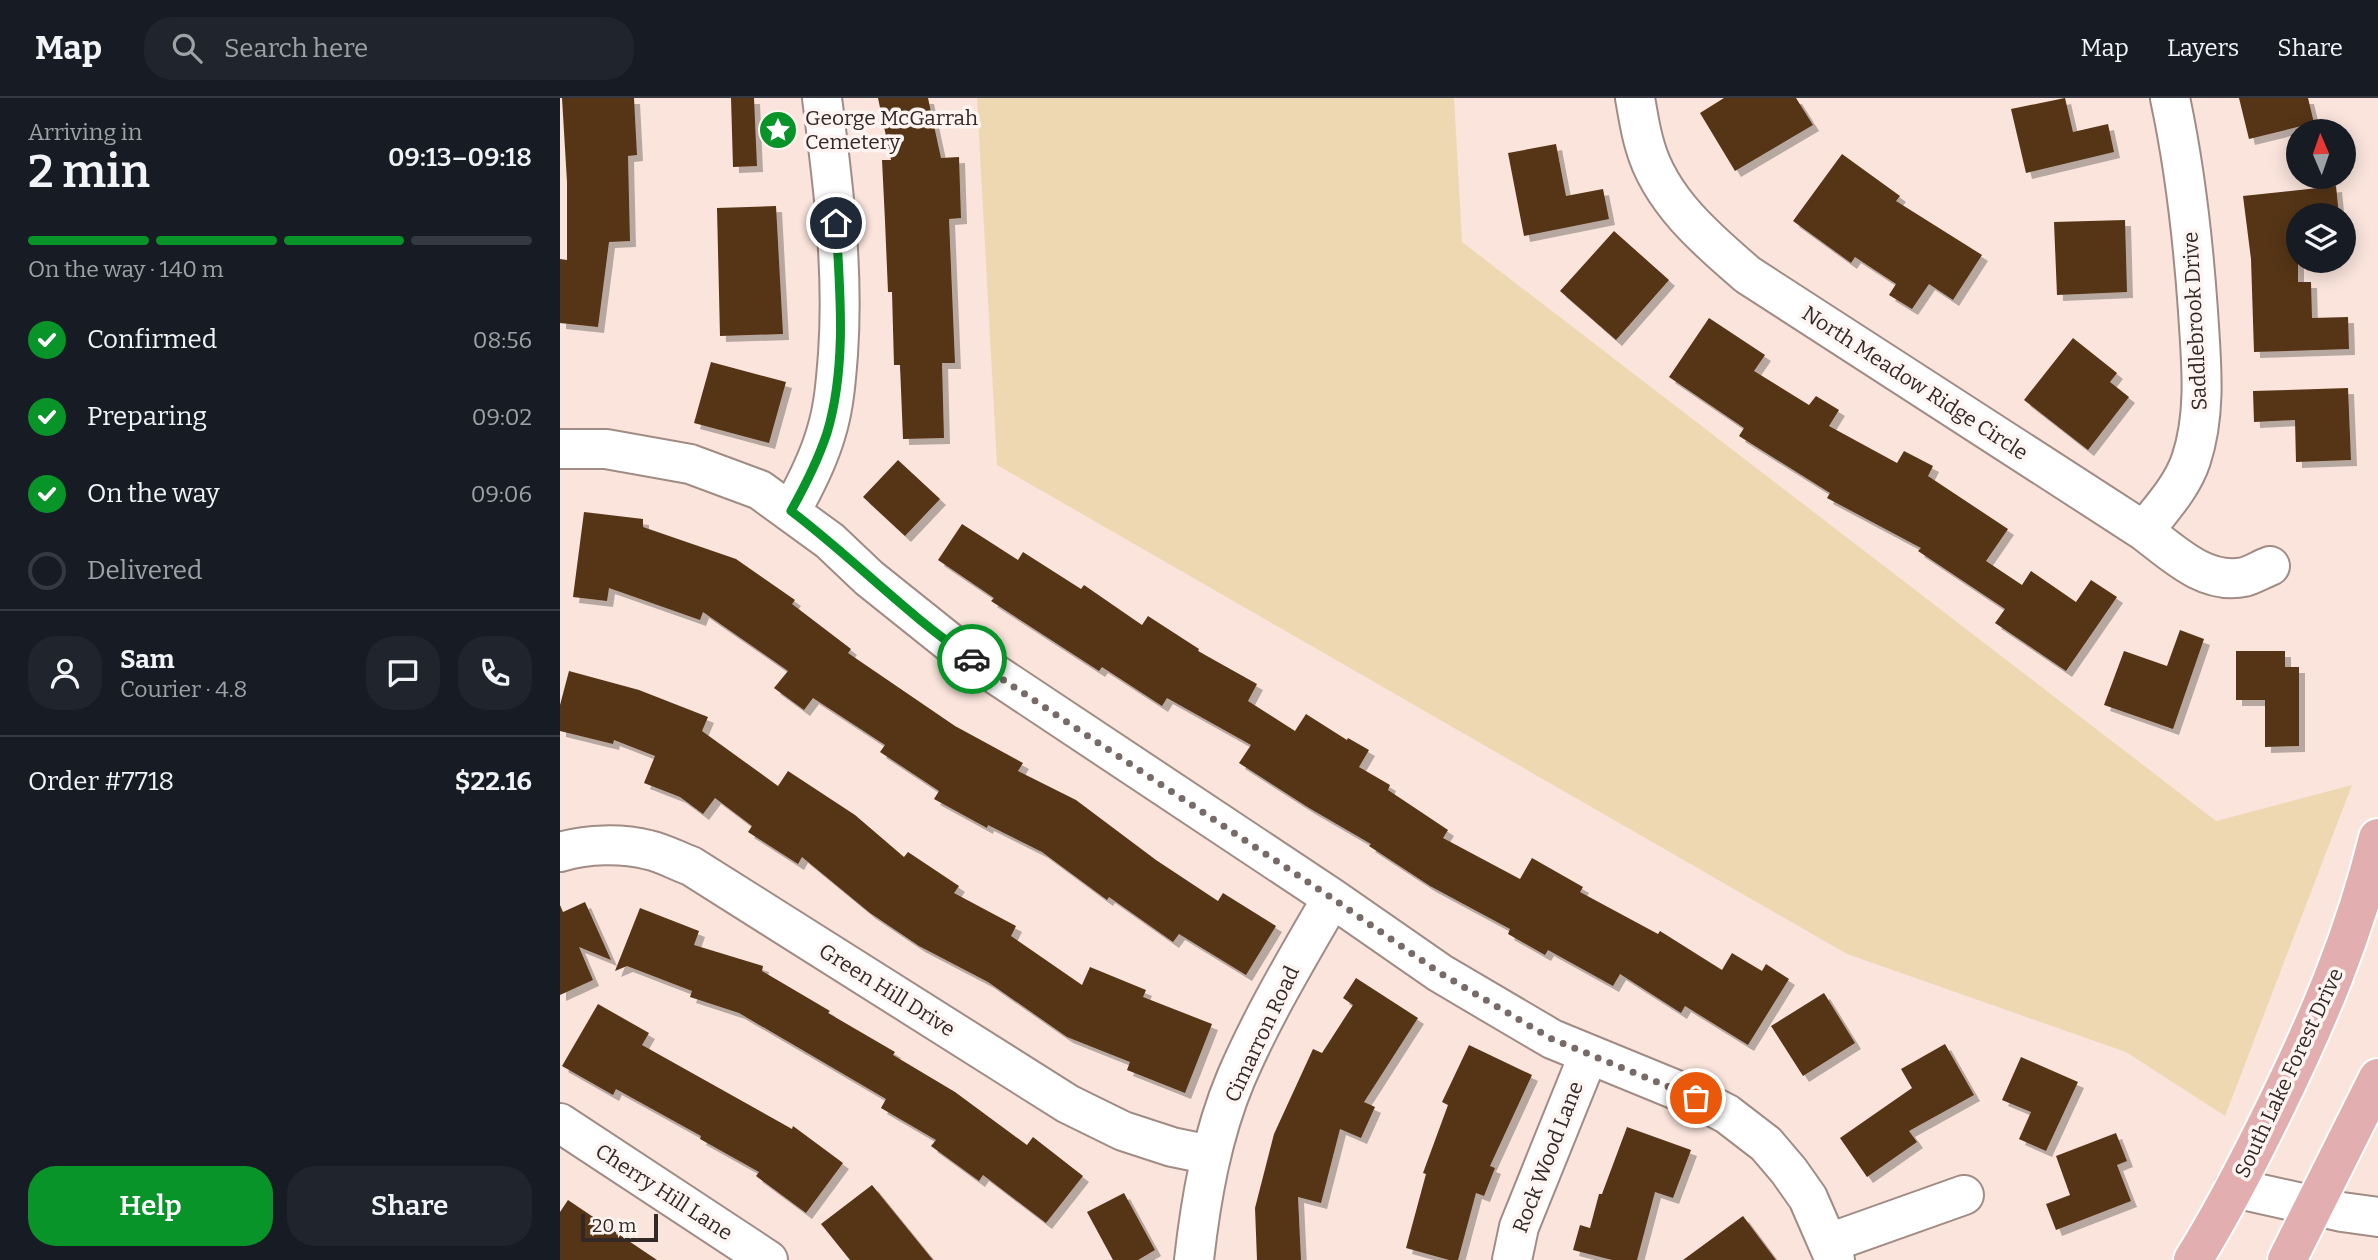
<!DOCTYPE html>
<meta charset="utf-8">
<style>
:root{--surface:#171b24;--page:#20242c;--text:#f1f3f6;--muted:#9ea1a6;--line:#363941;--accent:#099429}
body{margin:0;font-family:Bitter,serif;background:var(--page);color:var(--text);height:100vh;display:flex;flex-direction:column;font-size:26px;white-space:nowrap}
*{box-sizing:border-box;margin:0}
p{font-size:23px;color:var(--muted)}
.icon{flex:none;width:38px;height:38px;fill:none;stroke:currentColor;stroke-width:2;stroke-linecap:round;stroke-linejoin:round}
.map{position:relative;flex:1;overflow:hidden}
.side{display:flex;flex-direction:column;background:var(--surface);width:560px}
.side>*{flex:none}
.needle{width:46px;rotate:358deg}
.fabs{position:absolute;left:1726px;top:21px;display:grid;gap:14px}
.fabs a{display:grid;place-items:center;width:70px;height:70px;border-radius:50%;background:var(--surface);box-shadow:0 4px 18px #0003;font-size:35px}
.scale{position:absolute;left:21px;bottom:18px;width:77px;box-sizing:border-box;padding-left:7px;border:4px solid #322926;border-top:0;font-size:19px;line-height:24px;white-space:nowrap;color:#322926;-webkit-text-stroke:5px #fef4f1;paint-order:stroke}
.pin{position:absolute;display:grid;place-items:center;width:60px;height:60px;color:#fff;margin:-30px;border:4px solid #fff;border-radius:50%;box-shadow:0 2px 7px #0007}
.courier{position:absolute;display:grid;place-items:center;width:70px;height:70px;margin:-35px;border:5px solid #099429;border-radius:50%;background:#fff;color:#222;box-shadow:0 2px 9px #0007}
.summary em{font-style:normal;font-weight:600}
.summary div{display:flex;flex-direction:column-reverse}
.summary{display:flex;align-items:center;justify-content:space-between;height:119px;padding:0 28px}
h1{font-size:46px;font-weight:600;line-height:52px}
.bar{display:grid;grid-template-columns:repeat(4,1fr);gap:10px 7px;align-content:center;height:84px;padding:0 28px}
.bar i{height:9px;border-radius:5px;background:var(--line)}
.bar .active{background:var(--accent)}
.bar p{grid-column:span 4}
.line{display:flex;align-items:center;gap:18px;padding:0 28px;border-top:2px solid var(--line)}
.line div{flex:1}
.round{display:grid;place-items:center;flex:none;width:74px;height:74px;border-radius:28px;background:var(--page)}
ol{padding:0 28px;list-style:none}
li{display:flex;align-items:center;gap:21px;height:77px}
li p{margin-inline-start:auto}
li .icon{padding:7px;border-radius:50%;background:var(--accent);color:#fff;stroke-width:4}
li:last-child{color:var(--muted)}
li i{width:38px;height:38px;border:4px solid var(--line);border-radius:50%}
.button{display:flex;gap:14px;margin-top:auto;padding:14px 28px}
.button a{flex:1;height:80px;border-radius:28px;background:var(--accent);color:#fff;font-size:28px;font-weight:600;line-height:80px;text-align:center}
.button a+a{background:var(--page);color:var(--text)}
header{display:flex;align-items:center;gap:42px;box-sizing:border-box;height:98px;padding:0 35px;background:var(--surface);border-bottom:2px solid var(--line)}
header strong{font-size:33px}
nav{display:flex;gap:38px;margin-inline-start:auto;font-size:24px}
.search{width:490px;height:63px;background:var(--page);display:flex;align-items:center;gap:18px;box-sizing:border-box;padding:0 24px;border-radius:28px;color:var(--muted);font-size:26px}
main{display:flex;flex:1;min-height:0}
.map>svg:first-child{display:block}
</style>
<header>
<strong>Map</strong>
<div class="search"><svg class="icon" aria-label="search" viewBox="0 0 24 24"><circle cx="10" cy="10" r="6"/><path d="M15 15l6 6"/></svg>Search here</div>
<nav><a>Map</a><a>Layers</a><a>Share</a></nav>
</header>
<main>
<section class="side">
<div class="summary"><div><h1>2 min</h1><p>Arriving in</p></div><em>09:13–09:18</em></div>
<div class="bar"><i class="active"></i><i class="active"></i><i class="active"></i><i></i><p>On the way · 140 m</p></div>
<ol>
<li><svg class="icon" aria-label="check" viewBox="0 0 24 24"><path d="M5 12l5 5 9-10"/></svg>Confirmed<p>08:56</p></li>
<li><svg class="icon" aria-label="check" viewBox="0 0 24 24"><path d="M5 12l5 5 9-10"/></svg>Preparing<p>09:02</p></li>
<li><svg class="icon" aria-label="check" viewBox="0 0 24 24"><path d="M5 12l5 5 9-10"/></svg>On the way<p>09:06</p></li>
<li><i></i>Delivered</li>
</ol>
<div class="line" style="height:126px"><a class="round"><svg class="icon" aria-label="person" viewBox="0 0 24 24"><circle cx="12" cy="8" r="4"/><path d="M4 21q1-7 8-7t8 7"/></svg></a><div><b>Sam</b><p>Courier · 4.8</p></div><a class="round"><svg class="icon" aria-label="chat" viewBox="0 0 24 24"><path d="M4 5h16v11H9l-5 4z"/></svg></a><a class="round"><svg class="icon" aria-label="phone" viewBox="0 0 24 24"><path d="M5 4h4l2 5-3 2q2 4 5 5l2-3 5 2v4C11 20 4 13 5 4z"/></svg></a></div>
<div class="line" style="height:91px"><div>Order #7718</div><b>$22.16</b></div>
<div class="button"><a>Help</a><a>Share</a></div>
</section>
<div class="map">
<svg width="1818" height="1162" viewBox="0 0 1818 1162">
<defs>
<filter id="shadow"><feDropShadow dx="6" dy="6" stdDeviation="0" flood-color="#0004"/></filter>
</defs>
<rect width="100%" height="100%" fill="#fae4dc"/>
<path fill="#edd8b2" d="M 417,0 L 894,0 L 902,144 L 1656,723 L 1792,687 L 1665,1018 L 1566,954 L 1287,856 L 437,367 Z"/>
<path fill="#553517" filter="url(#shadow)" d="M 2,0 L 74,0 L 77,57 L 68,58 L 70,143 L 49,144 L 38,229 L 0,225 L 0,161 L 7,162 L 7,84 Z
M 171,0 L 194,0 L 197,68 L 173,69 Z
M 318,0 L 368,0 L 381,60 L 399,59 L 401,120 L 389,121 L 395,265 L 382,265 L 384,340 L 343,341 L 340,267 L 334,267 L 332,194 L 328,194 L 325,123 L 322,62 L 331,62 Z
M 1164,0 L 1236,0 L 1253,27 L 1175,73 L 1140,15 Z
M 1505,0 L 1513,34 L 1548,26 L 1554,54 L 1466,75 L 1451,11 Z
M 1679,0 L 1748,0 L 1754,25 L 1689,41 Z
M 996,46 L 1006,98 L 1043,91 L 1049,121 L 964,138 L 948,55 Z
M 1282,56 L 1340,98 L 1336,103 L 1422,157 L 1393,202 L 1369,186 L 1352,211 L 1329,197 L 1336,186 L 1295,159 L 1291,165 L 1233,123 Z
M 1776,88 L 1779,117 L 1738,117 L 1738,184 L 1751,184 L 1752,220 L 1788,219 L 1789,251 L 1694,254 L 1691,161 L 1683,98 Z
M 216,108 L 223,236 L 160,238 L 157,110 Z
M 1565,122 L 1567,194 L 1497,197 L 1494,124 Z
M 1054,133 L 1109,182 L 1056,242 L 1000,193 Z
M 1149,220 L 1205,257 L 1194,273 L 1249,307 L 1256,298 L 1279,312 L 1269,328 L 1337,365 L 1344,353 L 1373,368 L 1368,378 L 1448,431 L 1426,463 L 1462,487 L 1471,473 L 1516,504 L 1531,482 L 1557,499 L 1506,573 L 1435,525 L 1445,511 L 1358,453 L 1361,450 L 1267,400 L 1270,395 L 1179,338 L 1184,330 L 1109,279 Z
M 1513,240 L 1557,275 L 1550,284 L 1569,299 L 1528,352 L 1464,302 Z
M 151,264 L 226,284 L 209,345 L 134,325 Z
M 1788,290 L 1791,362 L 1736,364 L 1735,322 L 1694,324 L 1693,293 Z
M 338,362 L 380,401 L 345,438 L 303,399 Z
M 24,414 L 83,421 L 83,429 L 176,461 L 235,502 L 232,506 L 291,551 L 288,555 L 395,628 L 463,665 L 458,673 L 516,702 L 596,762 L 658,803 L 663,795 L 716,828 L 686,877 L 619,836 L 613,844 L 549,799 L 547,802 L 482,754 L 428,727 L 427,730 L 374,701 L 379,693 L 320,654 L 325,647 L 253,600 L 244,612 L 214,590 L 228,573 L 143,514 L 140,522 L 49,490 L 47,503 L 13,499 Z
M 402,426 L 458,462 L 463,454 L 521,491 L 524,487 L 582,527 L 588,518 L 639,551 L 638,553 L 697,586 L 688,603 L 735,633 L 746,616 L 787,642 L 788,640 L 809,652 L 799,669 L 830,687 L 828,692 L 888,732 L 883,740 L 960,781 L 972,760 L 1023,789 L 1020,794 L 1098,836 L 1100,833 L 1162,872 L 1172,855 L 1202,873 L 1206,866 L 1229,881 L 1188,947 L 1125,908 L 1121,915 L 1060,876 L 1053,888 L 988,852 L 985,857 L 948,836 L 950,831 L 870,788 L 809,748 L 811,746 L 749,710 L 679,665 L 691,647 L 607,600 L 602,608 L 542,569 L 539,573 L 431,503 L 434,500 L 378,462 Z
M 1620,532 L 1644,541 L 1613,631 L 1544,607 L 1564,553 L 1607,568 Z
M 1676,553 L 1725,553 L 1725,569 L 1739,569 L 1739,648 L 1705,649 L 1705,602 L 1676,602 Z
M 9,573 L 79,592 L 148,619 L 142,633 L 218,688 L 228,673 L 295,717 L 344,759 L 348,754 L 399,788 L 394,795 L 456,828 L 451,838 L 522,887 L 530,869 L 586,892 L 583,899 L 652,926 L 625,995 L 567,972 L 570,964 L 507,939 L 428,884 L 359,848 L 310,815 L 242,759 L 238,766 L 188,734 L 192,728 L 155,700 L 143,716 L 120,699 L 84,685 L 95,658 L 54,642 L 53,646 L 0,633 L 0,607 Z
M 25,804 L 51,862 L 19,849 L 33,882 L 0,897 L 0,807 L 3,814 Z
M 80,810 L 139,833 L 134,847 L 203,868 L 202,873 L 270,913 L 268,915 L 335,954 L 333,957 L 395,994 L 467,1047 L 473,1039 L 523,1078 L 486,1125 L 423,1077 L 419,1083 L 371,1048 L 376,1042 L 321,1010 L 326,1001 L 179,915 L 130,899 L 132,893 L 67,868 L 55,873 Z
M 796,880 L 858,920 L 804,1004 L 815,1009 L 801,1040 L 780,1031 L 761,1105 L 738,1099 L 741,1162 L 697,1162 L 695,1110 L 714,1036 L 753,951 L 762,955 L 793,907 L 783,900 Z
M 1264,895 L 1295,945 L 1243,978 L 1211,928 Z
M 38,906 L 89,935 L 82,947 L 232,1031 L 233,1028 L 283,1065 L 246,1115 L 196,1078 L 199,1074 L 140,1041 L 141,1038 L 56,991 L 53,997 L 2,968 Z
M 1385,946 L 1414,997 L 1349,1033 L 1357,1044 L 1307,1079 L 1280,1040 L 1352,990 L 1341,971 Z
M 909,947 L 972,977 L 930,1068 L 935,1070 L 924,1098 L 916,1095 L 898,1162 L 889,1162 L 846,1150 L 866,1076 L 863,1075 L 888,1007 L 882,1004 Z
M 1461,959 L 1518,984 L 1486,1053 L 1459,1041 L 1471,1014 L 1442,1002 Z
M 1067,1029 L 1131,1052 L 1113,1100 L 1095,1094 L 1077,1162 L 1052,1162 L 1013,1152 L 1020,1127 L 1030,1130 L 1039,1096 L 1042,1096 Z
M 1556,1035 L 1567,1063 L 1557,1067 L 1571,1103 L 1496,1132 L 1486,1106 L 1510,1097 L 1496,1058 Z
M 312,1087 L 373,1162 L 290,1162 L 261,1126 Z
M 564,1095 L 595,1152 L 578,1162 L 553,1162 L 527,1114 Z
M 8,1102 L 97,1162 L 0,1162 L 0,1114 Z
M 1183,1118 L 1216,1162 L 1123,1162 Z"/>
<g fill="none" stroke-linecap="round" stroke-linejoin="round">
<defs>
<path id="minor" d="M 1075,0 C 1078,16 1080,32 1085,48 C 1100,102 1147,142 1188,177 L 1584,433 C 1613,455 1645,487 1684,479 C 1692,477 1702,471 1710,468
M 0,351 L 46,351 L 130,366 L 200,392 L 270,443 L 309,480 L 399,552 L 772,800 L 880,875 L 992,941 L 1136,1000 L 1167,1016 L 1206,1046 L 1229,1073 L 1248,1100 L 1275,1162
M 231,413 C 245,388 258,363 266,335 C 274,310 276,282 278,256 C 284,170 273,85 262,0
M 1584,433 C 1601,411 1622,389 1631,362 C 1647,314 1641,262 1638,213 C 1633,141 1625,70 1610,0
M 0,754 C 27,746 61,745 89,752 C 103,755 117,763 131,768 L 508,1006 L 563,1033 L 612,1049 L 651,1057
M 0,1025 L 208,1162
M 1674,1090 L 1782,1114 L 1818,1119
M 1269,1145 L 1404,1097
M 634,1162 C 641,1100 652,1037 676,980 C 703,917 738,859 772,800
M 952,1162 L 959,1129 L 1028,958"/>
<path id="major" d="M 1633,1162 C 1663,1114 1689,1063 1714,1012 C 1758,922 1794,838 1818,740
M 1727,1162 L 1818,980"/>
</defs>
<use href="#minor" stroke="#a18c85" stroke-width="42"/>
<use href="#major" stroke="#fff" stroke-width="42"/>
<use href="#minor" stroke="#fff" stroke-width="38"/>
<use href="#major" stroke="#e2aeaf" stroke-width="38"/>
</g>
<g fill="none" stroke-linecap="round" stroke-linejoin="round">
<path stroke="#786a66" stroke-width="7" stroke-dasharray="0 12.6" d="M 412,561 L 772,800 L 880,875 L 992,941 L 1136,1000"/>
<path stroke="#099429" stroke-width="9" d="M 276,125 C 280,193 287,268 267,335 C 258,362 245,388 231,413 C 293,460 347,517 412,561"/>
</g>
<defs>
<symbol id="sight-disc" viewBox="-11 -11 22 22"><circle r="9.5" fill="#099429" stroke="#fef4f1"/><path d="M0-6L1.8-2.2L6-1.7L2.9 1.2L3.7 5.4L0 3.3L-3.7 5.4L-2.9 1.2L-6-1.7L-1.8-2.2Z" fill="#fff"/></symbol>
</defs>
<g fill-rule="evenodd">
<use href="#sight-disc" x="196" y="10" width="44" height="44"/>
</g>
<g text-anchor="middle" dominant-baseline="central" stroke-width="7" stroke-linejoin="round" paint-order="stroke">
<g font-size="21" fill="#322926" stroke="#fef4f1" text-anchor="start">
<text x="245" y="20">George McGarrah<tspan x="245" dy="24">Cemetery</tspan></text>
</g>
<g font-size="21" fill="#322926" stroke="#fef4f1">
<text transform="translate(1635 223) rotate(-93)">Saddlebrook Drive</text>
<text transform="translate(1355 285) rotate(33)">North Meadow Ridge Circle</text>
<text transform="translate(327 892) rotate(32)">Green Hill Drive</text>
<text transform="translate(702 936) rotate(-65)">Cimarron Road</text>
<text transform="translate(1729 975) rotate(-65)">South Lake Forest Drive</text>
<text transform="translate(988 1059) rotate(-69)">Rock Wood Lane</text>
<text transform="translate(104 1094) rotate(33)">Cherry Hill Lane</text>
</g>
</g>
</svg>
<div class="fabs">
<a><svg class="needle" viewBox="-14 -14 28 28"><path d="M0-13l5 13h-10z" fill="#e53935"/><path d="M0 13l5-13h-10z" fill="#9ea1a6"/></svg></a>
<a><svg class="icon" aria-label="layers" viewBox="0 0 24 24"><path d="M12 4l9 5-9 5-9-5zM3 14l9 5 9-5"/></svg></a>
</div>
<div class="scale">20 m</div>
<div class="pin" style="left:1136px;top:1000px;background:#ea580c"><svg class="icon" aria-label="bag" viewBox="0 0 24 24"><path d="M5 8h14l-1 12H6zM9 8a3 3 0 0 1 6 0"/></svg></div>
<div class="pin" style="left:276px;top:125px;background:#1f2937"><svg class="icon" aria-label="home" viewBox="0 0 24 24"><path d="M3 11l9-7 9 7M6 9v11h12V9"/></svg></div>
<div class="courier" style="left:412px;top:561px"><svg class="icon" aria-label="car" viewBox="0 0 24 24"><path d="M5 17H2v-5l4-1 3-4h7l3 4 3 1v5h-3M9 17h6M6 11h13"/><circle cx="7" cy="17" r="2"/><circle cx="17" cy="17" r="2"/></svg></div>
</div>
</main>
